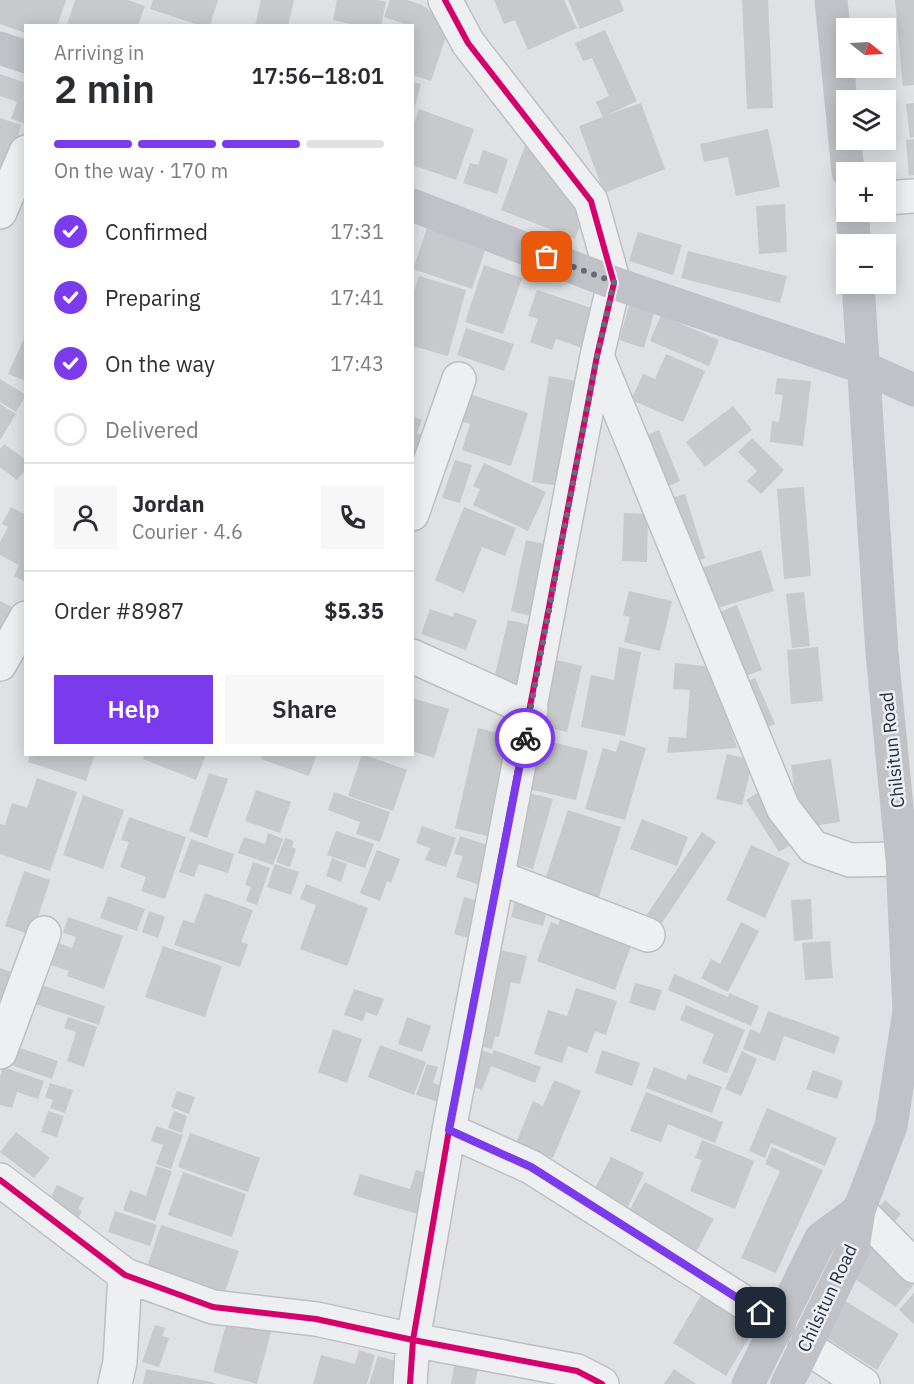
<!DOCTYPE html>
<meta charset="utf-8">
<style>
:root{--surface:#fff;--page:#f7f7f7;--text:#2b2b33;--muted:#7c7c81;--line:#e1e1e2;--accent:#7c3aed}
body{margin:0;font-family:"IBM Plex Sans",sans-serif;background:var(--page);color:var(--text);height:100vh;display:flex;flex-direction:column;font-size:22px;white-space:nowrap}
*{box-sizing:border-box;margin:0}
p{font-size:20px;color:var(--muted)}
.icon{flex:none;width:33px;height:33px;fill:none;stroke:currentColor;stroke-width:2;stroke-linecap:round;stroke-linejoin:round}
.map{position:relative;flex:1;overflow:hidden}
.panel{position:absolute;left:24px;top:24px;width:390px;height:732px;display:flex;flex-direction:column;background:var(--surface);border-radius:0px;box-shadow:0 3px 15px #0003}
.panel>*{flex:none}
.needle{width:39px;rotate:108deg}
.buttons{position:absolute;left:836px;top:18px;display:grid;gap:12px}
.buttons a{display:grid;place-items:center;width:60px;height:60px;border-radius:0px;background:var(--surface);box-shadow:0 3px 15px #0003;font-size:30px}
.pin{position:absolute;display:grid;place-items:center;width:51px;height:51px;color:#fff;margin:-26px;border-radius:12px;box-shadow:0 3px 9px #0006}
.courier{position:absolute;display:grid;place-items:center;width:60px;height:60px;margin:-30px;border:4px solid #7c3aed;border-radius:50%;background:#fff;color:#222;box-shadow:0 2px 8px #0007}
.head em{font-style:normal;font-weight:600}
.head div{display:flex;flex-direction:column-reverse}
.head{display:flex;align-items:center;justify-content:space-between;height:102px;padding:0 30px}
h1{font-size:39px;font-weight:600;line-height:45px}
.bar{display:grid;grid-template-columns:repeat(4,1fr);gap:9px 6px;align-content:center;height:72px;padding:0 30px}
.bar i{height:8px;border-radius:4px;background:var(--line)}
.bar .selected{background:var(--accent)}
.bar p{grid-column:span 4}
.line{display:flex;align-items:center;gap:15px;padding:0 30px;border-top:2px solid var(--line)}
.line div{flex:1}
.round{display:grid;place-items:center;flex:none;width:63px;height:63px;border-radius:0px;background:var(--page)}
ol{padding:0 30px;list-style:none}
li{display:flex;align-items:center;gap:18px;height:66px}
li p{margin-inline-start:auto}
li .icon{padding:6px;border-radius:50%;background:var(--accent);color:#fff;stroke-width:4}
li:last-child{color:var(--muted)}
li i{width:33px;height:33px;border:3px solid var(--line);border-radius:50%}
.button{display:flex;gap:12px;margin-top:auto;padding:12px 30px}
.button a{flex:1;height:69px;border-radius:0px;background:var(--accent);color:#fff;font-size:24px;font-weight:600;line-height:69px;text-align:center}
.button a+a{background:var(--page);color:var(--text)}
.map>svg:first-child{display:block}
</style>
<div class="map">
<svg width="914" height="1384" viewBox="0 0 914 1384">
<rect width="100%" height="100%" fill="#dfe1e4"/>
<path fill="#c7c9cc" d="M 0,0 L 66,0 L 57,26 L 26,26 L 26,33 L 0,24 Z
M 75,0 L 128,0 L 145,6 L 138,26 L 70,26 L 67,25 Z
M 153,0 L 218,0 L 210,26 L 202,26 L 150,9 Z
M 261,0 L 294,0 L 288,26 L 255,26 Z
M 337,0 L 378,0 L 386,2 L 381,26 L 358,26 L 333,20 Z
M 390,0 L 407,0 L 422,5 L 450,25 L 431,81 L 412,75 L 412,35 L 415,27 L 384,17 Z
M 494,0 L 564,0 L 577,28 L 528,50 L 515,20 L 504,24 Z
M 568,0 L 620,0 L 624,11 L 580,29 Z
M 742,0 L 768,0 L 773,108 L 747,109 Z
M 895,0 L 914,0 L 914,85 L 903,86 Z
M 605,30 L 637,101 L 607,115 L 641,103 L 665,169 L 604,193 L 579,126 L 603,117 L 596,102 L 609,96 L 592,58 L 583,61 L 575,43 Z
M 0,74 L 26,83 L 26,124 L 11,119 L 17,102 L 0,96 Z
M 412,82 L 421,84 L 413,113 L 412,112 Z
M 914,103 L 914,137 L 910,138 L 906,104 Z
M 419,109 L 474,129 L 456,180 L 412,165 L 412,129 Z
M 0,118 L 21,125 L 5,179 L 0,178 Z
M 768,129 L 780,187 L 736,196 L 728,157 L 704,162 L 700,144 Z
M 529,135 L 585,212 L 575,239 L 501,210 Z
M 914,139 L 914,175 L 909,176 L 906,140 Z
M 483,150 L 508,159 L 497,194 L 463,183 L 470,163 L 478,165 Z
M 785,204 L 787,252 L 759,254 L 756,206 Z
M 429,222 L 488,242 L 472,289 L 413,269 Z
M 638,232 L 682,245 L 673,275 L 629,261 Z
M 688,251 L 787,276 L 780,303 L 681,278 Z
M 484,265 L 522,278 L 503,334 L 465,322 Z
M 419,276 L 466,290 L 448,356 L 412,346 L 412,298 Z
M 537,290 L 598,310 L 585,349 L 556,339 L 552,350 L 530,342 L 538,319 L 528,316 Z
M 629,306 L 654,313 L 644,348 L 619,340 Z
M 661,315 L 719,340 L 709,366 L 650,341 Z
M 466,328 L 514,344 L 504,371 L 457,355 Z
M 26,334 L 26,381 L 8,374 Z
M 666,354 L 705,371 L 683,422 L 631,400 L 643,374 L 655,379 Z
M 549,376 L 577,381 L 560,486 L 532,482 Z
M 777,378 L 811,381 L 803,446 L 770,442 L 772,421 L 779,422 L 783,395 L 775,394 Z
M 0,379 L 26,395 L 16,412 L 0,402 Z
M 466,393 L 528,413 L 511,466 L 462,450 L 470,424 L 457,420 Z
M 0,404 L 16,414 L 0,440 Z
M 733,406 L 752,430 L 705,467 L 686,442 Z
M 412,416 L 422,420 L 417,433 L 431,438 L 412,488 Z
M 659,430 L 680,481 L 662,489 L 640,438 Z
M 752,438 L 784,470 L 761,494 L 747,481 L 757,471 L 738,452 Z
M 4,444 L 26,460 L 26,469 L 17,480 L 0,467 L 0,449 Z
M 455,460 L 472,465 L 460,503 L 442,498 Z
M 484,463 L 546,492 L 528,531 L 473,505 L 480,489 L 473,486 Z
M 804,487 L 811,576 L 784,579 L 777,489 Z
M 685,494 L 705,558 L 687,564 L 668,499 Z
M 11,507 L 26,515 L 26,582 L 14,576 L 19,565 L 0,555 L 0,542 L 8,527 L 2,524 Z
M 464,507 L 516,528 L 505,556 L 482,547 L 464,593 L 435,580 Z
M 624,513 L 648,514 L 647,562 L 622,561 Z
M 526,540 L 549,545 L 534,617 L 511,611 Z
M 761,550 L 774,591 L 714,609 L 701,568 Z
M 629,591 L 672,601 L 660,651 L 624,642 L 630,617 L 623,615 Z
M 804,592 L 810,646 L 792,648 L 786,594 Z
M 0,601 L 12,607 L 0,634 Z
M 737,605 L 762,670 L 735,680 L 710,616 Z
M 430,609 L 453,617 L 454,612 L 477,620 L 466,650 L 421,634 Z
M 508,620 L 535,626 L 521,685 L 494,678 Z
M 619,647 L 641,652 L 625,736 L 581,727 L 591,675 L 614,680 Z
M 818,647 L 823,701 L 791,704 L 787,650 Z
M 552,659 L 582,666 L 567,732 L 537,725 Z
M 675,663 L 712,667 L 737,748 L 667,753 L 669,737 L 686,738 L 690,690 L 673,689 Z
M 755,678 L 775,724 L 757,732 L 737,686 Z
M 412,698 L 449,709 L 434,758 L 412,751 Z
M 478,728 L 514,737 L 491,837 L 455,828 Z
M 536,738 L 588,751 L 576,800 L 524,788 Z
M 620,740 L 646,748 L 625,820 L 585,809 L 603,748 L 616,752 Z
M 30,754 L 95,754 L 86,781 L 28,762 Z
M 145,754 L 206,754 L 196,780 L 143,759 Z
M 263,754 L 317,754 L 309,776 L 261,759 Z
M 362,754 L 407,770 L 393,811 L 348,796 Z
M 727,754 L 753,760 L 742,805 L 716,799 Z
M 831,759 L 840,822 L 800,828 L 791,765 Z
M 209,773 L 228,779 L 207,838 L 189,831 Z
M 37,778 L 77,792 L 50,871 L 0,854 L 0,824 L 5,825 L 12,803 L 27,808 Z
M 765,788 L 798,840 L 779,852 L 746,800 Z
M 256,790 L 291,802 L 280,833 L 245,821 Z
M 334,792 L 390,812 L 380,842 L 356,834 L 360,822 L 328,810 Z
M 529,793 L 553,799 L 533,869 L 510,863 Z
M 83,795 L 124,810 L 103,869 L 63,855 Z
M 568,810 L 621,827 L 598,900 L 544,883 Z
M 129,817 L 186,837 L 165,899 L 141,891 L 146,877 L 120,867 L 129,842 L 121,840 Z
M 642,819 L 688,837 L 677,866 L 630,849 Z
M 422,826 L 456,838 L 446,867 L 425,860 L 430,848 L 416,843 Z
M 336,831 L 374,844 L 365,868 L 327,855 Z
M 702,832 L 716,842 L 654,935 L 640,925 Z
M 268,833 L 283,839 L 273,865 L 238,853 L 244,837 L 265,844 Z
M 460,836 L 493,847 L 480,885 L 456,877 L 463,856 L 454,854 Z
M 285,838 L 294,841 L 292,847 L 296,849 L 290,867 L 276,862 Z
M 191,839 L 234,854 L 228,873 L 199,864 L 194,877 L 179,872 Z
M 751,845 L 790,863 L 765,918 L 726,900 Z
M 377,850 L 400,859 L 391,883 L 387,881 L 380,901 L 360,893 Z
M 332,858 L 347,864 L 341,882 L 326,876 Z
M 253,862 L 270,868 L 257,905 L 246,901 L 251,887 L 245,885 Z
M 275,864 L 299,872 L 291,895 L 267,887 Z
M 24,871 L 50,880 L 32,935 L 5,926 Z
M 306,884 L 368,908 L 347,966 L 300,949 L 316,905 L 300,899 Z
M 205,893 L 253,910 L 241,942 L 248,944 L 240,967 L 174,945 L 183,920 L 194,923 Z
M 108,896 L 145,909 L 137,931 L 100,918 Z
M 464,897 L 482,902 L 473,939 L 454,934 Z
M 516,898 L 548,907 L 543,926 L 511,917 Z
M 811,899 L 813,939 L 794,941 L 791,900 Z
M 565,909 L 635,935 L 615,990 L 537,961 L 551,922 L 558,925 Z
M 149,911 L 165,917 L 158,938 L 142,932 Z
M 68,917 L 123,936 L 104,989 L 67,976 L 69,971 L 48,964 L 56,942 L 72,948 L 76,937 L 63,933 Z
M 741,922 L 759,931 L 728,992 L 701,978 L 711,959 L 720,964 Z
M 830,941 L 833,978 L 805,980 L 802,943 Z
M 163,946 L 222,966 L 205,1017 L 145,997 Z
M 491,948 L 527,956 L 520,984 L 511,982 L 499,1037 L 495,1036 L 492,1049 L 469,1044 Z
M 0,968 L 11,972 L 0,1003 Z
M 674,974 L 728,997 L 729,993 L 759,1006 L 751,1026 L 668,990 Z
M 635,983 L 662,990 L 655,1011 L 629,1003 Z
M 39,984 L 105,1006 L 99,1025 L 32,1003 Z
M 576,988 L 617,1001 L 606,1035 L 595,1031 L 587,1053 L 568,1046 L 562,1063 L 534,1054 L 548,1010 L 567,1016 Z
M 354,989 L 384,999 L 377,1016 L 366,1012 L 363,1021 L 344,1015 Z
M 686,1005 L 745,1030 L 727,1073 L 702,1063 L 714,1034 L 680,1020 Z
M 768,1011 L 840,1037 L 834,1054 L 784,1036 L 775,1061 L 743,1049 L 750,1029 L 760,1033 Z
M 68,1017 L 97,1027 L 84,1067 L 67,1061 L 76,1032 L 64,1028 Z
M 407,1017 L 431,1026 L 422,1052 L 398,1044 Z
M 333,1029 L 362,1039 L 347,1083 L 318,1072 Z
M 380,1045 L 426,1062 L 414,1095 L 368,1077 Z
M 14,1046 L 58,1061 L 52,1079 L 8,1064 Z
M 475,1047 L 492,1054 L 494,1050 L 541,1067 L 535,1083 L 491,1066 L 482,1090 L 461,1082 Z
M 602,1050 L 640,1063 L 632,1086 L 595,1073 Z
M 742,1051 L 757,1059 L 741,1096 L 725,1089 Z
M 427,1064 L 438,1067 L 433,1083 L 447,1087 L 442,1103 L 416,1095 Z
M 3,1067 L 44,1081 L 38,1099 L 17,1092 L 12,1108 L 0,1105 L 0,1077 Z
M 654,1067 L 686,1080 L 688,1074 L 722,1087 L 712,1113 L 646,1088 Z
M 813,1070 L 843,1081 L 837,1099 L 806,1089 Z
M 554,1080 L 581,1091 L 553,1158 L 516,1143 L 533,1101 L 543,1106 Z
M 50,1083 L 73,1090 L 65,1113 L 50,1108 L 53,1100 L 45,1097 Z
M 177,1091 L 195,1097 L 189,1114 L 171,1107 Z
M 646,1092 L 723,1122 L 715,1143 L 668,1124 L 661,1142 L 630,1131 Z
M 767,1108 L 837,1138 L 825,1166 L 771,1143 L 765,1158 L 749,1151 Z
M 48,1111 L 64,1116 L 57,1137 L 41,1132 Z
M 174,1111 L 187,1116 L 182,1133 L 168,1128 Z
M 156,1126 L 183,1135 L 171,1169 L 156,1164 L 163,1145 L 151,1141 Z
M 16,1132 L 50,1158 L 34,1178 L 0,1152 Z
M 190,1133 L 260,1158 L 248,1192 L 178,1167 Z
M 702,1140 L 754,1161 L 735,1209 L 690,1191 L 702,1160 L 695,1158 Z
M 772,1147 L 823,1170 L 776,1273 L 741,1258 L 780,1171 L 765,1164 Z
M 611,1157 L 644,1173 L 625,1213 L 591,1196 Z
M 156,1166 L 172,1171 L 155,1221 L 123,1210 L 130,1190 L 146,1196 Z
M 416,1170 L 433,1175 L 421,1215 L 353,1195 L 360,1174 L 410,1189 Z
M 183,1172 L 246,1194 L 232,1237 L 168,1215 Z
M 645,1182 L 714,1219 L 693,1257 L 624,1220 Z
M 57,1185 L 84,1198 L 78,1209 L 82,1211 L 74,1226 L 46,1207 Z
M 885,1200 L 901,1214 L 887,1230 L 871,1216 Z
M 115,1211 L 157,1225 L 150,1246 L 108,1232 Z
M 161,1225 L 239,1251 L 222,1300 L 145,1273 Z
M 875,1235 L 914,1277 L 914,1284 L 896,1307 L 848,1274 Z
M 703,1292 L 757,1324 L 726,1376 L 673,1343 Z
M 914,1293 L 914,1324 L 899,1310 Z
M 842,1299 L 899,1334 L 877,1370 L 820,1334 Z
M 243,1317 L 273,1325 L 257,1384 L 213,1372 L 226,1325 L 240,1329 Z
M 155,1325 L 165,1328 L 162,1336 L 169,1338 L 159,1367 L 142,1362 Z
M 359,1350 L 375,1355 L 367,1384 L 313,1384 L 321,1355 L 355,1364 Z
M 456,1355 L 480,1360 L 475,1384 L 451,1384 Z
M 378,1356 L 402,1363 L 396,1384 L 369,1384 Z
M 146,1369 L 216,1383 L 215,1384 L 143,1384 Z
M 674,1369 L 696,1384 L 664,1384 Z"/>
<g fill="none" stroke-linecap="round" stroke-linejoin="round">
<defs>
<path id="street" d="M 885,198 L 914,196
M 0,212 L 26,152
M 597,356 L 783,808 L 813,847 L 850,860 L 902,859
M 412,514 L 459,379
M 412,656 L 531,710
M 0,664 L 26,618
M 498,877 L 648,935
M 0,1052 L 44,933
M 449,1130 L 531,1167 L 778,1324
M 0,1180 L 125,1275 L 213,1307 L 316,1319 L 413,1340 L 577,1371 L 602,1384
M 859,1210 L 914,1266
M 805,1346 L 863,1384
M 115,1384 L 120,1362 L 125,1275
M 410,1384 L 413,1340 L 449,1130 L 597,356 L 614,283 L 591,201 L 468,43 L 445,0"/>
</defs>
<use href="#street" stroke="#bdbfc2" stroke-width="36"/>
<use href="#street" stroke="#eeeff1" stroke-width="33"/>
<path stroke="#c0c2c7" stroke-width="33" d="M 831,0 L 848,172
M 0,48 L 26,57
M 412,205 L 614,283 L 865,368 L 914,390
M 852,212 L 855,244
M 748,1384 L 821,1238 L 859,1210
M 787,1384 L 853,1249 L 859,1210 L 891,1126 L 909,1011 L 902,859 L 882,653 L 858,284"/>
<defs>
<path id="cycleway" d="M 0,1180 L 125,1275 L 213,1307 L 316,1319 L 413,1340 L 577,1371 L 602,1384
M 410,1384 L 413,1340 L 449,1130 L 597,356 L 614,283 L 591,201 L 468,43 L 445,0"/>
</defs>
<use href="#cycleway" stroke="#eceff4" stroke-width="10"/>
<use href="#cycleway" stroke="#d6006c" stroke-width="6"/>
</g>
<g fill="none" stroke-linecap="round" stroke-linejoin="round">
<path stroke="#676c77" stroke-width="6" stroke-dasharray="0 10.8" d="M 525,738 L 597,356 L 614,282 L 547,257"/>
<path stroke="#7c3aed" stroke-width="8" d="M 525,738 L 449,1130 L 531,1167 L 761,1313"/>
</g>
<g text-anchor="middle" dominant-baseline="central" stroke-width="5" stroke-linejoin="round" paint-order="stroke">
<g font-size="18" fill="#272d3c" stroke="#eceff4">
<text transform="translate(892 750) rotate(-96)">Chilsitun Road</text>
<text transform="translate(827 1298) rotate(-65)">Chilsitun Road</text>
</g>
</g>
</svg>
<div class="buttons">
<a><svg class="needle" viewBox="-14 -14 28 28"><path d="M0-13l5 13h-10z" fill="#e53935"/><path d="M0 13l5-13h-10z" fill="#7c7c81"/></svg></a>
<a><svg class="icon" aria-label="layers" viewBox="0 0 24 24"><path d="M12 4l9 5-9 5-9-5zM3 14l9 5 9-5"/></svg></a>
<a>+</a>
<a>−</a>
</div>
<div class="pin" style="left:547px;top:257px;background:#ea580c"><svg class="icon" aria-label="bag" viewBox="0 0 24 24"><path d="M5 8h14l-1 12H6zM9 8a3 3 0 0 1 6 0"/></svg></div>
<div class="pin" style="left:761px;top:1313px;background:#1f2937"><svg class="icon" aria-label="home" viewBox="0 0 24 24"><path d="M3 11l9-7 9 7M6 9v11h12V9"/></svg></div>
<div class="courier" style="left:525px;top:738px"><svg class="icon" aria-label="bike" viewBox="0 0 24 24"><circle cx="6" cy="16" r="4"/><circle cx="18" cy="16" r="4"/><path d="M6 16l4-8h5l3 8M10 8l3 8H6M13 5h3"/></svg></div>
<section class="panel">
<div class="head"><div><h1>2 min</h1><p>Arriving in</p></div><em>17:56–18:01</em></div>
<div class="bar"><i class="selected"></i><i class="selected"></i><i class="selected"></i><i></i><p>On the way · 170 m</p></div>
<ol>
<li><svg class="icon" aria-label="check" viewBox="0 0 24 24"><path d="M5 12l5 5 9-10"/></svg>Confirmed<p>17:31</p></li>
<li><svg class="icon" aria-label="check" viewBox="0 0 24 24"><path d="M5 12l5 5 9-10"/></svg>Preparing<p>17:41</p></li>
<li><svg class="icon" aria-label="check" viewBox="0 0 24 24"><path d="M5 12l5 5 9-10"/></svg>On the way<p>17:43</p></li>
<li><i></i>Delivered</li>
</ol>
<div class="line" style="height:108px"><a class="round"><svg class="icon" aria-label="person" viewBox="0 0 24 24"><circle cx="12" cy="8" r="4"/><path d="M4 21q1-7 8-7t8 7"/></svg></a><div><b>Jordan</b><p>Courier · 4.6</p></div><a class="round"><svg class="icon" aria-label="phone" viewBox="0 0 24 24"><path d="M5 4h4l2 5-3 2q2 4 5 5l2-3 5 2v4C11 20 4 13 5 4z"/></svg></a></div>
<div class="line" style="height:78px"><div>Order #8987</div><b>$5.35</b></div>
<div class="button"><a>Help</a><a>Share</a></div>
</section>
</div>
